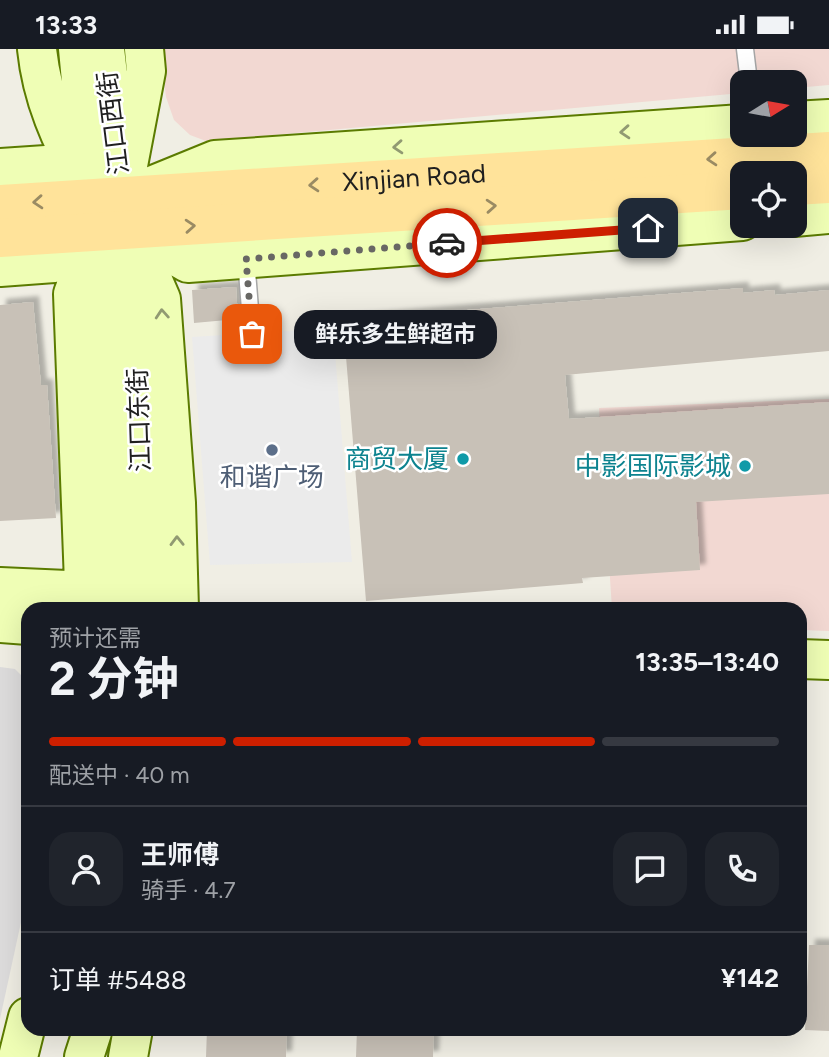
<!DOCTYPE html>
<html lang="zh">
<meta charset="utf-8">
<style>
:root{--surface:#171b24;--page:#20242c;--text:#f1f3f6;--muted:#9ea1a6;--line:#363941;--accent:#cd1f00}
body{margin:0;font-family:Figtree,"Noto Sans SC",sans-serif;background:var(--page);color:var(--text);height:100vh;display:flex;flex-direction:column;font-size:26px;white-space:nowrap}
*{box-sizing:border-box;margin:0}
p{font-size:23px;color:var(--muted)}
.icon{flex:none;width:38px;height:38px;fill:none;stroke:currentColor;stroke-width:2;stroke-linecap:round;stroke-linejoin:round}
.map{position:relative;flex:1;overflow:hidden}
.panel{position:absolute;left:21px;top:553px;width:786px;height:434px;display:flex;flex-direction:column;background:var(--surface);border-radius:21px;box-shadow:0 7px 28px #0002}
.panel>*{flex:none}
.needle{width:46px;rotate:79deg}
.buttons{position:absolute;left:730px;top:21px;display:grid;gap:14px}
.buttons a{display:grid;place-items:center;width:77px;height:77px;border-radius:14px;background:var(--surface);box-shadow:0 7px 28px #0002;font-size:35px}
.pin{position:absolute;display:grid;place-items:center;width:60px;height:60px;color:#fff;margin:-30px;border-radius:14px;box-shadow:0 4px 10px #0006}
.courier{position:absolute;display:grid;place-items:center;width:70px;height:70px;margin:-35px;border:5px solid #cd1f00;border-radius:50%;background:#fff;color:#222;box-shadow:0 2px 9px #0007}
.bubble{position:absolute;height:49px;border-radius:21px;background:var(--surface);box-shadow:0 7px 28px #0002;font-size:23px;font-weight:700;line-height:49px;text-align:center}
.summary em{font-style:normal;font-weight:700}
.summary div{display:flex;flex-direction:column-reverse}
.summary{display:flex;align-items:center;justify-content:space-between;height:119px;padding:0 28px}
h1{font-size:46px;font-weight:700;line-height:52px}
.bar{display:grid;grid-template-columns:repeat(4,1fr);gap:10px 7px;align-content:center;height:84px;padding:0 28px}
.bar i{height:9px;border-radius:5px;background:var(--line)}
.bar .active{background:var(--accent)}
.bar p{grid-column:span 4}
.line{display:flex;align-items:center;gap:18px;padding:0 28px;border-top:2px solid var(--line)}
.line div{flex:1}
.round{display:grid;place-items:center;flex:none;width:74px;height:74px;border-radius:21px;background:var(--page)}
.status{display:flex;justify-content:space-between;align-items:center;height:49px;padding:0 35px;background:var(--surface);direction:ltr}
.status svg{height:19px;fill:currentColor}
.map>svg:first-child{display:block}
</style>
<div class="status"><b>13:33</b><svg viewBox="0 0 49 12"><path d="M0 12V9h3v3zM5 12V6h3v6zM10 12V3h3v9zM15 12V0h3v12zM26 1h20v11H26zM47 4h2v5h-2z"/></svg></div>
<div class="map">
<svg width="829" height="1008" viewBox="0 0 829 1008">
<defs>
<filter id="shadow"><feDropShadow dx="6" dy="-6" stdDeviation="2" flood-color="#0004"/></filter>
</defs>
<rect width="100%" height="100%" fill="#f0eee4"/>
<path fill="#dddcdc" d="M 0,618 L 15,620 L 28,633 L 28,841 L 0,970 Z"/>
<path fill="#f2d8d2" d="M 160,0 L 829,0 L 829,36 L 795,39 L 794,33 L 742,33 L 742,44 L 206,92 L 190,86 L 174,71 L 166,48 Z
M 829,350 L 829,582 L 800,581 L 800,560 L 612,560 L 599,359 Z"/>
<path fill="#ebebeb" d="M 333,279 L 352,513 L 210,516 L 192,288 Z"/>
<path fill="#c8c1b7" filter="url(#shadow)" d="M 236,238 L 238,270 L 194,274 L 192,241 Z
M 743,239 L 743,244 L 774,241 L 775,246 L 829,241 L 829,302 L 565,326 L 569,370 L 829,353 L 829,445 L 696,453 L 700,521 L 582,529 L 583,534 L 366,552 L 343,271 Z
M 33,253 L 41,336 L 47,336 L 56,469 L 0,472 L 0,256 Z
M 809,896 L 829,896 L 829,982 L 805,981 Z
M 207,980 L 287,980 L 286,1008 L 206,1008 Z
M 357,980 L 434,980 L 433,1008 L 356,1008 Z"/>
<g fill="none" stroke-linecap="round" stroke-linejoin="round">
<defs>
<path id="lane" d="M 745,0 L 749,33
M 246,210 L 252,285"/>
<path id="secondary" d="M 37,0 C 42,49 61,92 85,134
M 78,0 L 100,232 L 115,560
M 105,0 L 118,112
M 144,0 L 146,22 L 122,148 L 131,181 L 161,250 L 176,454 L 179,560
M 794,72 L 829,70
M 0,119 L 46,116 L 86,143
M 134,144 L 215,111 L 742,75
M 794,168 L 829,165
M 131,181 L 188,214 L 742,172
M 132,204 L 145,560
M 0,218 L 54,214 L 96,183
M 0,538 L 111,543
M 85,560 L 73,245 L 92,194
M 0,574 L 28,576
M 800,610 L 829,611
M 18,1008 L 28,968
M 84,1008 L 93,980
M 128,1008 L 133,980"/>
<g id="primary">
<path d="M 794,137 L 829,135"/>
<path id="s1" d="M 0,155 L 829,102"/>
<path d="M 0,189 L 742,141"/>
</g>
</defs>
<use href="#lane" stroke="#a6a6a6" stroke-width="19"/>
<use href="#secondary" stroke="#5b7b00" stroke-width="42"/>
<use href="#primary" stroke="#997e00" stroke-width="42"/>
<use href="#lane" stroke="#fff" stroke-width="16"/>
<use href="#secondary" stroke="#effeb5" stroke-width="38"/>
<use href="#primary" stroke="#ffe39a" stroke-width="38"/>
</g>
<defs><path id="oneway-chevron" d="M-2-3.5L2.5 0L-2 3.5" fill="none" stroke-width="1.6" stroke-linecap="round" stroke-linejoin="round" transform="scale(1.75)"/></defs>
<g stroke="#919a72">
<use href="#oneway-chevron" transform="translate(625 83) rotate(176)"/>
<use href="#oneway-chevron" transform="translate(398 98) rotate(176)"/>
<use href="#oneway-chevron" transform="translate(162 265) rotate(-94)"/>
<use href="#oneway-chevron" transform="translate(177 492) rotate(-91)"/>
</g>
<g stroke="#9a8b63">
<use href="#oneway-chevron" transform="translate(712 110) rotate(176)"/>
<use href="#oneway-chevron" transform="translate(314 136) rotate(176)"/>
<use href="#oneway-chevron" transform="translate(38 153) rotate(176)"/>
<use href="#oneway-chevron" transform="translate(491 157) rotate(-4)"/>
<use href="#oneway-chevron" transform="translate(190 177) rotate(-4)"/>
</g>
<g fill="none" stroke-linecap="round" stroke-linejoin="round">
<path stroke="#686764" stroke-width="7" stroke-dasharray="0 12.6" d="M 252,285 L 246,210 L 447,194"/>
<path stroke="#cd1f00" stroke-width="9" d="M 447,194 L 648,179"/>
</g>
<circle fill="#5c6f8a" stroke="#fff" stroke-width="2.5" cx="272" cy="401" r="7"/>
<g fill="#0f9aa8" stroke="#fff" stroke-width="2.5">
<circle cx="463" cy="410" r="7"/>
<circle cx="745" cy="417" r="7"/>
</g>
<g text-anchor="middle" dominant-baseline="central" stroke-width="5" stroke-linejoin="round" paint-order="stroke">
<g font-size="26" fill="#1f1f1f" stroke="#fff">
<text transform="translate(113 74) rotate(-97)">江口西街</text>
<text stroke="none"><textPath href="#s1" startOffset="415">Xinjian Road</textPath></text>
<text transform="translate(139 371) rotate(-92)">江口东街</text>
</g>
<g font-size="26" fill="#0d838f" stroke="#fff" text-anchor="end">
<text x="449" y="410">商贸大厦</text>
<text x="731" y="417">中影国际影城</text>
</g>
<g font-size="26" fill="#4e5e75" stroke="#fff">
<text x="272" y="428">和谐广场</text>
</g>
</g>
</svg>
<div class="buttons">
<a><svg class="needle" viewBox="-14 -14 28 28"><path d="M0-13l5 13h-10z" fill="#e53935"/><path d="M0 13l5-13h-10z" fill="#9ea1a6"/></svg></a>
<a><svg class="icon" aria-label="locate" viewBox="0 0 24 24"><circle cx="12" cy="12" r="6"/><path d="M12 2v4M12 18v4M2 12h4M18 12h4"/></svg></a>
</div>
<div class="pin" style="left:252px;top:285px;background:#ea580c"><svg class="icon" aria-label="bag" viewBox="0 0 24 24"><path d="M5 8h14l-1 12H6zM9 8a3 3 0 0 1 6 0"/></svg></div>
<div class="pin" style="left:648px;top:179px;background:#1f2937"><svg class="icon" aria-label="home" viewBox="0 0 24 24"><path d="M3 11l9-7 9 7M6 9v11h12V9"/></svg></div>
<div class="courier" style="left:447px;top:194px"><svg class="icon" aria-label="car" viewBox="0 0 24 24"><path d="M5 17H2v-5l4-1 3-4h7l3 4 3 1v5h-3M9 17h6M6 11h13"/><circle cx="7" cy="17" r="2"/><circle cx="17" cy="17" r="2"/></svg></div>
<div class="bubble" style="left:294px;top:261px;width:203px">鲜乐多生鲜超市</div>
<section class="panel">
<div class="summary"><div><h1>2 分钟</h1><p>预计还需</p></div><em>13:35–13:40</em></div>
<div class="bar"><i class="active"></i><i class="active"></i><i class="active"></i><i></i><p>配送中 · 40 m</p></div>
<div class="line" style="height:126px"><a class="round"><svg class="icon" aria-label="person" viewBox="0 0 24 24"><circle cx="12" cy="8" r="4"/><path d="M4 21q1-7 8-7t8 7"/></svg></a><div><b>王师傅</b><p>骑手 · 4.7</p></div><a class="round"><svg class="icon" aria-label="chat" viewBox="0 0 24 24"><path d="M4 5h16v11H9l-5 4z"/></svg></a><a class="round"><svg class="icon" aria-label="phone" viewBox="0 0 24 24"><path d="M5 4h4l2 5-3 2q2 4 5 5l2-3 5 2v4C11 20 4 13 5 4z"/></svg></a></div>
<div class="line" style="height:91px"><div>订单 #5488</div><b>¥142</b></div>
</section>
</div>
